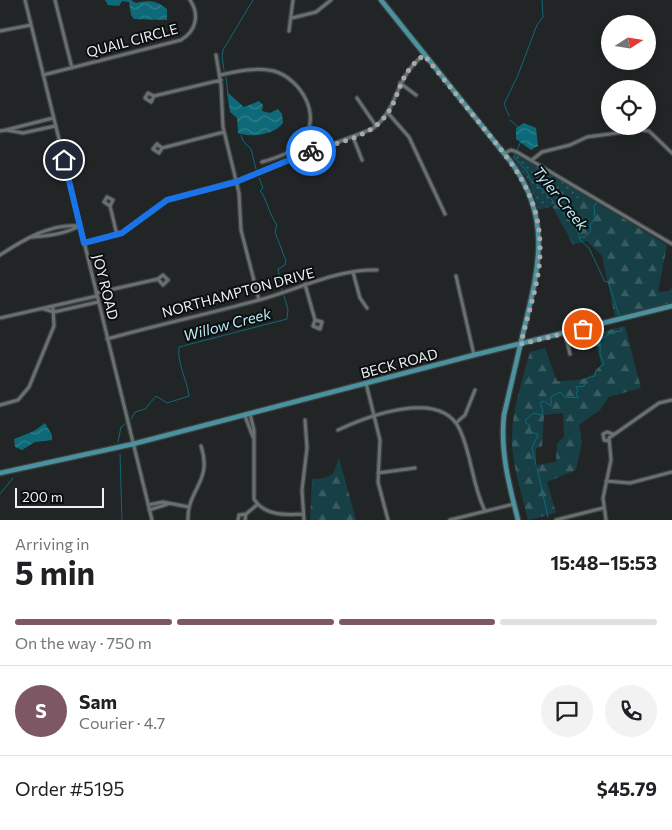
<!DOCTYPE html>
<meta charset="utf-8">
<style>
:root{--surface:#fff;--page:#f2f2f2;--text:#202124;--muted:#757577;--line:#e0e0e0;--accent:#7e5764}
body{margin:0;font-family:Commissioner,sans-serif;background:var(--page);color:var(--text);height:100vh;display:flex;flex-direction:column;font-size:19px;white-space:nowrap}
*{box-sizing:border-box;margin:0}
p{font-size:16px;color:var(--muted)}
.icon{flex:none;width:28px;height:28px;fill:none;stroke:currentColor;stroke-width:2;stroke-linecap:round;stroke-linejoin:round}
.map{position:relative;height:520px;overflow:hidden}
.side{display:flex;flex-direction:column;background:var(--surface);flex:1}
.side>*{flex:none}
.needle{width:32px;rotate:78deg}
.tools{position:absolute;left:601px;top:15px;display:grid;gap:10px}
.tools a{display:grid;place-items:center;width:55px;height:55px;border-radius:50%;background:var(--surface);box-shadow:0 2px 12px #0003;font-size:25px}
.scale{position:absolute;left:15px;bottom:12px;width:89px;box-sizing:border-box;padding-left:5px;border:2px solid #eef1f2;border-top:0;font-size:14px;line-height:18px;white-space:nowrap;color:#eef1f2;-webkit-text-stroke:4px #0c0e0f;paint-order:stroke}
.pin{position:absolute;display:grid;place-items:center;width:42px;height:42px;color:#fff;margin:-21px;border:2px solid #fff;border-radius:50%;box-shadow:0 1px 5px #0007}
.courier{position:absolute;display:grid;place-items:center;width:50px;height:50px;margin:-25px;border:4px solid #1a73e8;border-radius:50%;background:#fff;color:#222;box-shadow:0 1px 6px #0007}
.headline em{font-style:normal;font-weight:700}
.headline div{display:flex;flex-direction:column-reverse}
.headline{display:flex;align-items:center;justify-content:space-between;height:85px;padding:0 15px}
h1{font-size:32px;font-weight:700;line-height:38px}
.bar{display:grid;grid-template-columns:repeat(4,1fr);gap:8px 5px;align-content:center;height:60px;padding:0 15px}
.bar i{height:6px;border-radius:4px;background:var(--line)}
.bar .active{background:var(--accent)}
.bar p{grid-column:span 4}
.line{display:flex;align-items:center;gap:12px;padding:0 15px;border-top:1px solid var(--line)}
.line div{flex:1}
.round{display:grid;place-items:center;flex:none;width:52px;height:52px;border-radius:26px;background:var(--page)}
.map>svg:first-child{display:block}
</style>
<div class="map">
<svg width="672" height="520" viewBox="0 0 672 520">
<defs>
<pattern id="grass-dots" width="8" height="8" patternUnits="userSpaceOnUse" patternTransform="scale(1.25)"><rect width="8" height="8" fill="#173f46"/><path d="M2 2h.1M6 6h.1" fill="none" stroke="#395b61" stroke-width="1.8" stroke-linecap="round"/></pattern>
<pattern id="forest-firs" width="22" height="20" patternUnits="userSpaceOnUse" patternTransform="scale(1.25)"><rect width="22" height="20" fill="#173f46"/><path d="M5 1l3.5 6h-7zM16 11l3.5 6h-7z" fill="#395b61"/></pattern>
<pattern id="water-waves" width="16" height="10" patternUnits="userSpaceOnUse" patternTransform="scale(1.25)"><rect width="16" height="10" fill="#0e6a79"/><path d="M0 5q4-4 8 0t8 0" fill="none" stroke="#31808c"/></pattern>
</defs>
<rect width="100%" height="100%" fill="#212526"/>
<path fill="url(#grass-dots)" d="M 515,153 L 586,196 L 539,210 L 528,180 L 512,157 Z"/>
<path fill="url(#forest-firs)" fill-rule="evenodd" d="M 586,196 L 667,245 L 658,292 L 669,291 L 672,287 L 672,303 L 615,317 L 602,256 L 587,241 L 573,245 L 552,206 Z
M 625,326 L 641,388 L 609,397 L 600,410 L 579,425 L 582,442 L 576,470 L 547,482 L 556,513 L 528,520 C 523,499 516,477 513,455 C 508,421 521,385 530,352 L 545,348 L 557,381 C 575,380 592,382 601,364 L 594,334 ZM 563,413 L 564,437 L 557,443 L 556,462 L 536,465 L 536,448 L 542,447 L 544,415 Z
M 339,458 L 356,520 L 310,520 L 312,479 L 324,478 L 333,474 Z"/>
<path fill="url(#water-waves)" d="M 105,0 L 131,0 L 136,3 C 149,0 156,0 167,9 L 167,20 L 134,19 L 131,15 L 129,2 L 122,1 L 119,6 L 108,5 Z
M 227,92 L 244,107 L 259,101 L 263,105 L 262,111 L 270,113 L 278,109 L 282,114 L 283,123 C 274,135 252,138 238,133 L 237,118 L 230,112 Z
M 524,123 L 536,128 L 538,146 L 531,150 L 516,139 L 516,128 Z
M 45,423 L 52,435 L 52,440 L 35,442 L 22,450 L 15,447 L 14,439 L 34,431 Z"/>
<g fill="none" stroke-linecap="round" stroke-linejoin="round">
<path stroke="#0e6a79" stroke-width="1" d="M 224,70 L 222,57 L 223,50 L 253,0
M 226,77 L 228,94
M 509,116 L 504,104 L 518,75 L 537,25 L 543,17 L 542,0
M 510,120 L 518,127
M 241,135 L 243,141 L 251,149 L 256,169
M 521,141 L 514,157 L 527,171 L 530,179 L 546,193 L 578,231 L 580,240 L 589,248 L 605,282 L 611,281 L 609,284 L 619,315
M 259,178 L 263,188 L 260,191 C 266,196 269,215 277,225 L 275,232 L 286,261 L 285,265 L 278,269 L 282,290
M 580,237 L 585,237 L 591,231 L 590,225 L 595,218 L 594,207 L 596,203
M 131,419 L 135,412 L 145,409 L 156,396 L 167,403 L 189,396 C 187,380 177,363 179,347 L 287,319 L 288,309 L 284,296
M 118,442 L 121,427 L 125,424
M 120,454 L 122,520
M 536,465 L 532,448 L 538,434 L 530,432 L 530,426 L 526,423 L 526,419 L 534,413 L 541,415 L 543,411 L 540,403 L 544,401 L 551,406 L 551,397 L 560,392 L 565,397 L 578,398 L 576,393 L 578,391 L 576,387 L 584,386 L 587,378 L 595,376 L 596,370 L 604,364 L 600,354 L 600,340 L 613,332 L 621,331 L 622,328
M 537,468 L 548,517
M 0,494 L 13,478"/>
<defs>
<path id="minor" d="M 25,0 L 152,520
M 55,0 L 72,68
M 292,18 L 316,12 L 331,0
M 0,31 L 31,25
M 289,31 L 293,0
M 216,55 L 221,85 L 223,127 L 239,193 L 241,230 L 259,300
M 43,75 L 181,40 C 196,31 200,15 190,0
M 220,75 C 238,71 256,67 274,71 C 301,79 323,116 302,141 C 292,153 276,158 262,162
M 400,83 L 416,95
M 154,96 L 151,102 L 145,98 L 148,93 L 154,96 L 221,80
M 357,98 L 376,126
M 388,113 L 409,137 L 445,214
M 53,118 L 6,130 L 23,133 L 55,126
M 0,131 L 6,130
M 353,137 L 362,160
M 302,141 L 308,153
M 162,148 L 157,144 L 153,149 L 159,153 L 162,148 L 224,132
M 505,153 L 511,150 L 517,152 L 672,244
M 532,160 L 542,152 L 570,145 L 587,137 L 640,130 L 649,131 L 672,153
M 110,206 L 104,202 L 107,197 L 113,200 L 110,206 L 117,235
M 33,237 C 48,236 66,234 79,226
M 84,243 L 122,233 L 167,200 L 236,181 L 372,129 C 399,110 394,77 424,55
M 0,255 C 23,240 51,223 79,226
M 353,272 L 360,298 L 367,308
M 456,276 L 474,355
M 305,284 L 315,320 L 313,326 L 320,329 L 322,322 L 315,320
M 96,293 L 158,279 L 163,275 L 168,280 L 163,285 L 158,279
M 44,309 L 54,312 L 98,302
M 0,318 L 97,296
M 565,333 L 570,354
M 107,339 C 157,325 208,314 259,300 C 297,290 336,269 377,270
M 366,383 L 380,440 L 378,482 L 388,520
M 0,405 L 18,400 L 29,387 L 54,326 L 53,306
M 250,414 L 254,430 L 254,499 C 264,516 286,515 303,514
M 245,416 L 253,437
M 456,423 L 465,415 L 475,390
M 338,430 C 368,416 441,388 460,430 C 472,456 472,485 485,511
M 608,441 L 604,440 L 603,434 L 607,432 L 613,434
M 378,473 L 415,468
M 606,481 L 630,483 L 672,472
M 148,505 L 163,502 L 189,507
M 149,510 L 168,504
M 188,520 C 187,489 213,482 201,446
M 238,520 L 239,515 L 246,514 L 258,504
M 245,520 L 246,514
M 304,520 L 302,490 L 307,448 L 305,420
M 450,520 L 514,504
M 556,520 L 603,508
M 606,520 L 603,498 L 611,460 L 609,438 L 659,403 L 672,400"/>
<path id="major" d="M 381,0 L 511,162 C 552,218 539,267 524,329 C 517,358 511,386 504,415 C 500,451 509,485 518,520
M 0,473 L 133,444 L 474,355 L 672,306"/>
</defs>
<use href="#minor" stroke="#3c4141" stroke-width="5.5"/>
<use href="#major" stroke="#3c4141" stroke-width="7"/>
<use href="#minor" stroke="#6a7071" stroke-width="3"/>
<use href="#major" stroke="#4a929f" stroke-width="4.5"/>
</g>
<g fill="none" stroke-linecap="round" stroke-linejoin="round">
<path stroke="#a6aaab" stroke-width="5" stroke-dasharray="0 9" d="M 311,151 C 334,144 366,138 382,120 C 402,99 395,76 424,55 C 442,77 460,99 477,120 C 513,164 542,195 540,255 C 539,285 527,315 521,344 L 583,329"/>
<path stroke="#1a73e8" stroke-width="6" d="M 64,160 L 84,243 L 122,233 L 167,200 L 236,182 L 311,151"/>
</g>
<g text-anchor="middle" dominant-baseline="central" stroke-width="4" stroke-linejoin="round" paint-order="stroke">
<g font-size="14" fill="#eef1f2" stroke="#0c0e0f">
<text transform="translate(132 40) rotate(-15)">QUAIL CIRCLE</text>
<text transform="translate(106 287) rotate(76)">JOY ROAD</text>
<text transform="translate(238 292) rotate(-15)">NORTHAMPTON DRIVE</text>
<text transform="translate(399 363) rotate(-15)">BECK ROAD</text>
</g>
<g font-size="15" font-style="italic" fill="#bbedf7" stroke="#0c0e0f">
<text transform="translate(561 198) rotate(51)">Tyler Creek</text>
<text transform="translate(227 324) rotate(-15)">Willow Creek</text>
</g>
</g>
</svg>
<div class="tools">
<a><svg class="needle" viewBox="-14 -14 28 28"><path d="M0-13l5 13h-10z" fill="#e53935"/><path d="M0 13l5-13h-10z" fill="#757577"/></svg></a>
<a><svg class="icon" aria-label="locate" viewBox="0 0 24 24"><circle cx="12" cy="12" r="6"/><path d="M12 2v4M12 18v4M2 12h4M18 12h4"/></svg></a>
</div>
<div class="scale">200 m</div>
<div class="pin" style="left:583px;top:329px;background:#ea580c"><svg class="icon" aria-label="bag" viewBox="0 0 24 24"><path d="M5 8h14l-1 12H6zM9 8a3 3 0 0 1 6 0"/></svg></div>
<div class="pin" style="left:64px;top:160px;background:#1f2937"><svg class="icon" aria-label="home" viewBox="0 0 24 24"><path d="M3 11l9-7 9 7M6 9v11h12V9"/></svg></div>
<div class="courier" style="left:311px;top:151px"><svg class="icon" aria-label="bike" viewBox="0 0 24 24"><circle cx="6" cy="16" r="4"/><circle cx="18" cy="16" r="4"/><path d="M6 16l4-8h5l3 8M10 8l3 8H6M13 5h3"/></svg></div>
</div>
<section class="side">
<div class="headline"><div><h1>5 min</h1><p>Arriving in</p></div><em>15:48–15:53</em></div>
<div class="bar"><i class="active"></i><i class="active"></i><i class="active"></i><i></i><p>On the way · 750 m</p></div>
<div class="line" style="height:90px"><b class="round" style="background:var(--accent);color:#fff">S</b><div><b>Sam</b><p>Courier · 4.7</p></div><a class="round"><svg class="icon" aria-label="chat" viewBox="0 0 24 24"><path d="M4 5h16v11H9l-5 4z"/></svg></a><a class="round"><svg class="icon" aria-label="phone" viewBox="0 0 24 24"><path d="M5 4h4l2 5-3 2q2 4 5 5l2-3 5 2v4C11 20 4 13 5 4z"/></svg></a></div>
<div class="line" style="height:65px"><div>Order #5195</div><b>$45.79</b></div>
</section>
